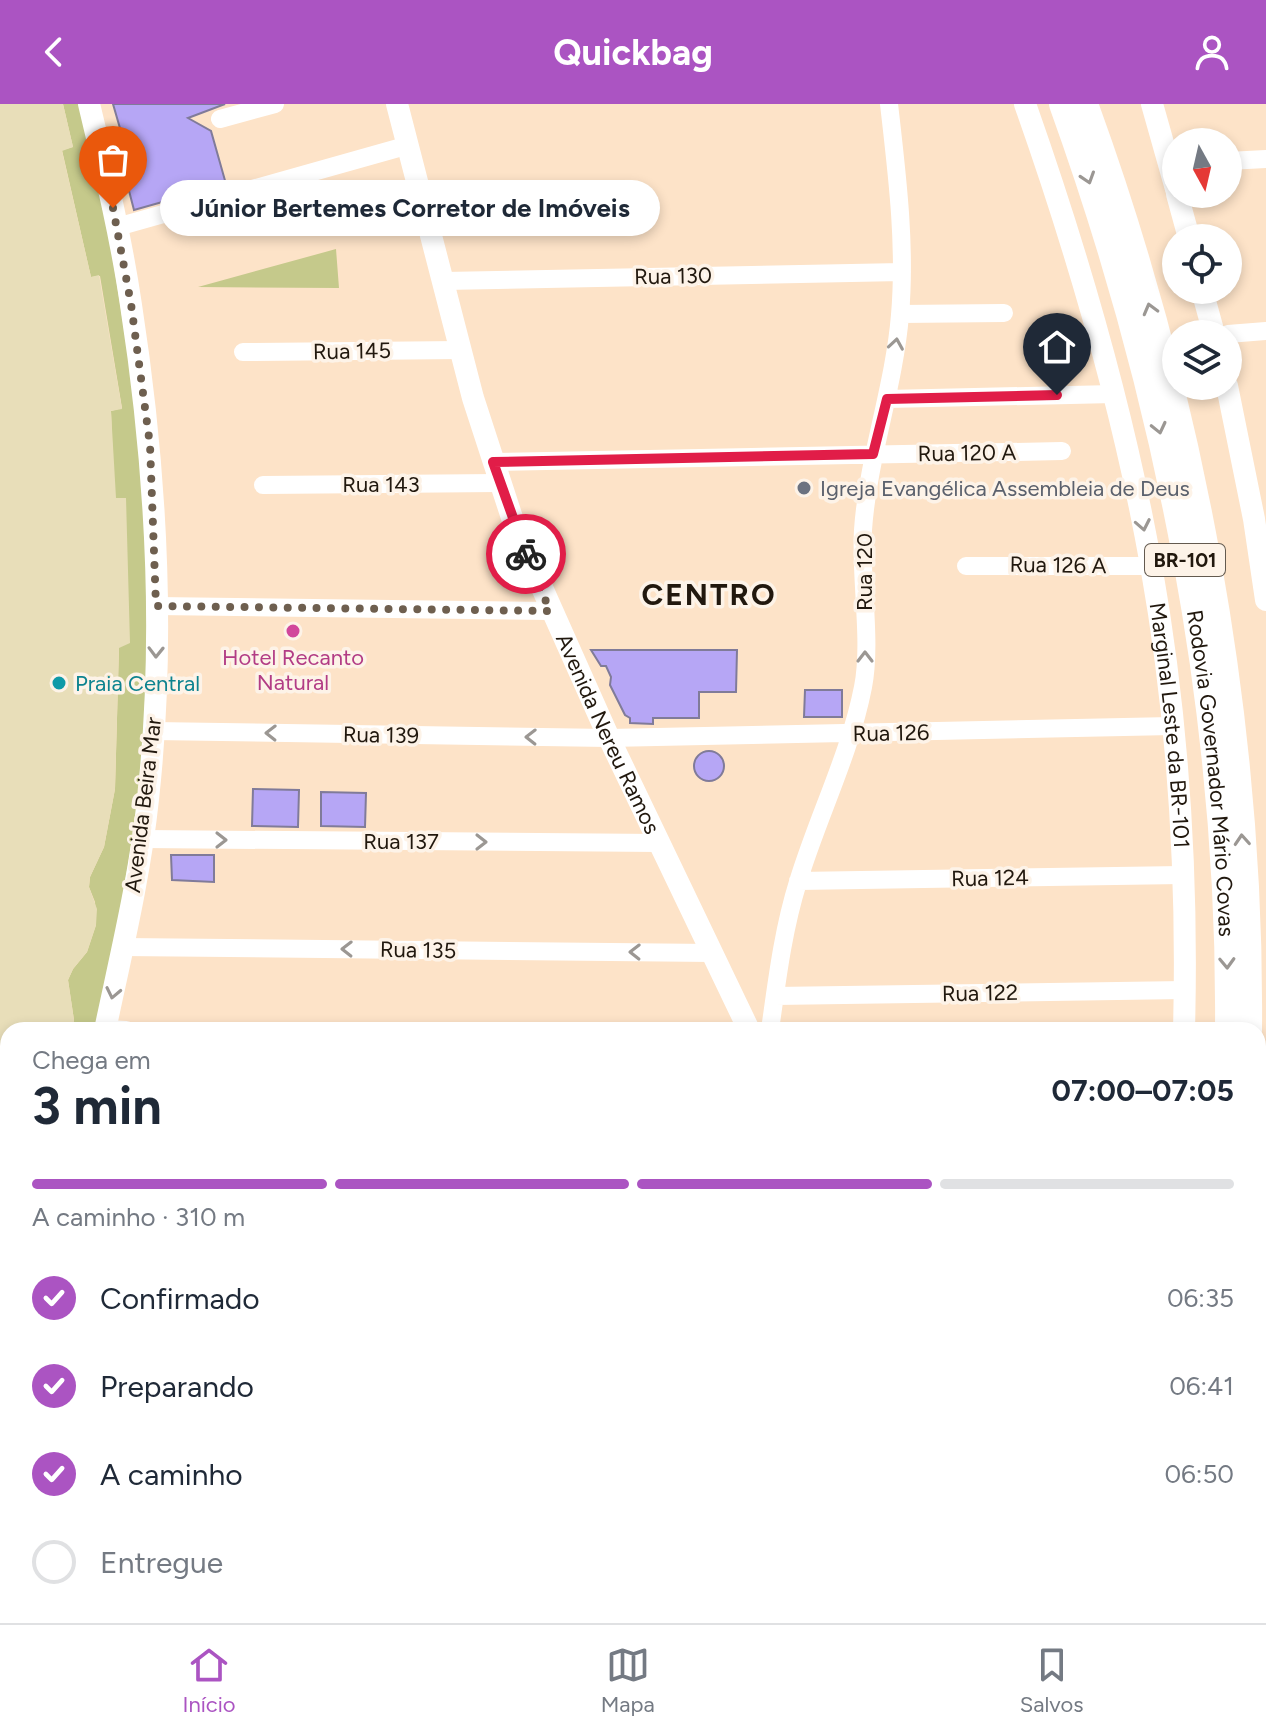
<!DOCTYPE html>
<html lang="pt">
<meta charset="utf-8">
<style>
:root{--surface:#fff;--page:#f6f6f7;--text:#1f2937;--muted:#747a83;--line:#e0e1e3;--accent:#ab54c2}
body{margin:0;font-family:Figtree,sans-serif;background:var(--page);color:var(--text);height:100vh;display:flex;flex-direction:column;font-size:30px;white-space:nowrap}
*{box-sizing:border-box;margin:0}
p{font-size:26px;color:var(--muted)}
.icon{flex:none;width:44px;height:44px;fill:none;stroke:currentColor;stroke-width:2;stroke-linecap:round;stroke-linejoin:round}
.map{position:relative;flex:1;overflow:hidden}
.drawer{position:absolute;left:0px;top:918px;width:1266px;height:602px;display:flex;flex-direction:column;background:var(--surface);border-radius:24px 24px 0 0;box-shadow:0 4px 12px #0003}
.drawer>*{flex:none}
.needle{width:52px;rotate:172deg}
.controls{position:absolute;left:1162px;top:24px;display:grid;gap:16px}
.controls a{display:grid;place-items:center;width:80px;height:80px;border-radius:50%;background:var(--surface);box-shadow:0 4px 12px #0003;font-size:40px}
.pin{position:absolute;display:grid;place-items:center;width:68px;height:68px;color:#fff;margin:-82px -34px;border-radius:50% 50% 50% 0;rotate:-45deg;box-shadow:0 0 8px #0007}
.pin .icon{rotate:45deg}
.courier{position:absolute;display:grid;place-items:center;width:80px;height:80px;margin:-40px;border:6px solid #e11d48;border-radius:50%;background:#fff;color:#222;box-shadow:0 2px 10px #0007}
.bubble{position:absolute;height:56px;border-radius:28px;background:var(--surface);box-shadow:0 4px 12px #0003;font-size:26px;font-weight:700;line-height:56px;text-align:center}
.overview em{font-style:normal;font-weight:700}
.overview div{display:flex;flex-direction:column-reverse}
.overview{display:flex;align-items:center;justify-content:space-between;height:136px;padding:0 32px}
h1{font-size:52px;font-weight:700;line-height:60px}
.bar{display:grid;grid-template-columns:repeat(4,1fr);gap:12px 8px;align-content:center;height:96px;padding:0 32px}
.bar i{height:10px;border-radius:6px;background:var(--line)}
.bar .selected{background:var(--accent)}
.bar p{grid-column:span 4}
ol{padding:0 32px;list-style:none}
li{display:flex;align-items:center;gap:24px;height:88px}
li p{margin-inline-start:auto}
li .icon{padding:8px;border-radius:50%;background:var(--accent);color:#fff;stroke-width:4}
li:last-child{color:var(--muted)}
li i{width:44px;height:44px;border:4px solid var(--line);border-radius:50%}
header{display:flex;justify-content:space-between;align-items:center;height:104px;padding:0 32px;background:var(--accent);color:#fff;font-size:36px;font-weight:700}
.tab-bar{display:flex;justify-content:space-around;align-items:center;height:112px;border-top:2px solid var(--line);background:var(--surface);font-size:22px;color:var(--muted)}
.tab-bar a{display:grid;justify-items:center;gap:4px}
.tab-bar .selected{color:var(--accent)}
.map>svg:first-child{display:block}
</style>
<header><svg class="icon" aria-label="back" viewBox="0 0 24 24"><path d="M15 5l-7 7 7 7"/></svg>Quickbag<svg class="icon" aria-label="person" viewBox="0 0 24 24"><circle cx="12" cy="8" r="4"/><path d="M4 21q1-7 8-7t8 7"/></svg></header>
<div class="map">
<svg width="1266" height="1519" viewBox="0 0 1266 1519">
<rect width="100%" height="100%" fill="#fde3c8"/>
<path fill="#c5c98b" d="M 63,0 L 81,0 L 106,111 L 142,339 L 148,529 L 141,685 L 113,848 L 95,926 L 72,926 L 74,916 L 68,876 L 73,865 L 87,848 L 96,821 L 95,798 L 89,783 L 90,773 L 104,743 L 115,685 L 119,543 L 111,307 L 122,304 L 100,172 L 91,173 L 62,46 L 73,43 Z
M 336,145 L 339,184 L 198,183 Z
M 8,1141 L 8,1215 L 0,1241 L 0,1175 Z"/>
<path fill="#e8deb9" d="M 0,0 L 63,0 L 73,43 L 62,47 L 91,173 L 99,171 L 122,305 L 111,307 L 116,394 L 126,394 L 130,539 L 119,544 L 115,685 L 104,743 L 90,773 L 89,783 L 97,805 L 96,821 L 87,848 L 73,865 L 68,876 L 74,916 L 72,926 L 8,926 L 8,1141 L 0,1175 Z"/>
<path fill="#49ccd0" d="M 1258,1511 L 1266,1511 L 1266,1519 L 1032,1519 L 1024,1512 L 1115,1512 L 1139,1516 Z
M 830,1512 L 878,1512 L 865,1519 L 817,1519 Z"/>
<path fill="#b6a6f5" stroke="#807b99" stroke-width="2" d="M 113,0 L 225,0 L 188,14 L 211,27 L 226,80 L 134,106 L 120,52 L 126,45 Z
M 591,546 L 737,546 L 736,588 L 699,588 L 699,614 L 653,614 L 653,620 L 630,619 L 630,614 L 625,611 L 610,581 L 611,573 L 606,562 L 601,562 Z
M 805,586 L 842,586 L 842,613 L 804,613 Z
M694 662a15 15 0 1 1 30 0a15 15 0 1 1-30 0Z
M 253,685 L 299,686 L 298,723 L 252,722 Z
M 321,688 L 366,689 L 365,723 L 321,722 Z
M 171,751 L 214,751 L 214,778 L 172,776 Z"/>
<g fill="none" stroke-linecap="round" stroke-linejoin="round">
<path stroke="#fff" stroke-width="18" d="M 220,15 L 275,0
M 1228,57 L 1266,55
M 117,123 L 409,41
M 444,177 L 902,168
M 900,210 L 1004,209
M 1228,230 L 1266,227
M 243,248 L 461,246
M 887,295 L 1114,290
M 493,358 L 1062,347
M 263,381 L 499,379
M 966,462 L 1151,462
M 156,502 L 550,507
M 153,627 L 609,634 L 1172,622
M 143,735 L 659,739
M 798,777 L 1182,771
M 122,843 L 713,849
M 775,892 L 1185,886
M 105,925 L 126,926
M 770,926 C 777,876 783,826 798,778 C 818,712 850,650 863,583 C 872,537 860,475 863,426 C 868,353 894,284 900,211 C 906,141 897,70 889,0
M 0,1343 L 8,1344
M 363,1512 L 363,1519
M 493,1512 L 493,1519
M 605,1512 L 605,1519
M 717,1512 L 717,1519"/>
<g stroke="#fff" stroke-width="22">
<path d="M 89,0 C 105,67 121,133 131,201 C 156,363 166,531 148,695 C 140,772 121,850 105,926"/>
<path id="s1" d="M 397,0 L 473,294 L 515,423 L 609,634 L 749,926"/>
<path id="s2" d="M 1025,0 C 1078,150 1123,304 1151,461 C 1178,613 1188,772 1184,926"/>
<path d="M 1152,0 L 1176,85"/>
<path d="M 1177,90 L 1189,134"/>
<path d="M 1202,186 L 1214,230"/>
<path d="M 1227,282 L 1254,415 L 1266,496"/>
<path d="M 0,1288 L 8,1262"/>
<path d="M 0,1446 L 8,1448"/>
<path d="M 1258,1457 L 1266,1397"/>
<path d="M 955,1512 L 956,1519"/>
<path d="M 79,1519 L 85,1512"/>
<path d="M 1123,1519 L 1124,1512"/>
<path d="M 1249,1519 L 1250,1512"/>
</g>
<g stroke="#fff" stroke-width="26">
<path id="s3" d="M 1062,0 C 1168,294 1231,613 1228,926"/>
<path d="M 1085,0 C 1191,290 1252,617 1249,926"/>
<path d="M 1162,1519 L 1163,1512"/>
<path d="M 1186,1519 L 1187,1512"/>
</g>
</g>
<defs><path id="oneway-chevron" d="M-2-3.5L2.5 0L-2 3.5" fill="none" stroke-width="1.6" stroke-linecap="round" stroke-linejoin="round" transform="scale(2)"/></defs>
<g stroke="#9b9793">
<use href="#oneway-chevron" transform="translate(1088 74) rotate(72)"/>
<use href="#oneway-chevron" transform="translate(1150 205) rotate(-105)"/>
<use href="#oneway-chevron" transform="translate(896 240) rotate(-81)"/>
<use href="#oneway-chevron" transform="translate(1159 324) rotate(77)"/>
<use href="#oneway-chevron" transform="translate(1143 421) rotate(79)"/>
<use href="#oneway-chevron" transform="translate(156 548) rotate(91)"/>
<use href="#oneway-chevron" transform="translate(865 553) rotate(-90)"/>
<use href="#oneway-chevron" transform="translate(271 629) rotate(-179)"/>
<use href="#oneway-chevron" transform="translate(531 633) rotate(-179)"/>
<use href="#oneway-chevron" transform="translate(221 736)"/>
<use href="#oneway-chevron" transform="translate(1242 736) rotate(-94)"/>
<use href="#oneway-chevron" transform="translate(481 738)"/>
<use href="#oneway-chevron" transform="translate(347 845) rotate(-179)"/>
<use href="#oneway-chevron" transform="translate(635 848) rotate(-179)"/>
<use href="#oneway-chevron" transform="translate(1227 859) rotate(88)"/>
<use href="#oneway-chevron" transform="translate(113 889) rotate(102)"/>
</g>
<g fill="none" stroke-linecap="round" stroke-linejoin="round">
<path stroke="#6e5f4f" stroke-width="8" stroke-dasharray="0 14.4" d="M 113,104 L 131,200 L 150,341 L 156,502 L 550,507 L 526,450"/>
<path stroke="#e11d48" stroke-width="10" d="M 526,450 L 493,358 L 873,350 L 887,295 L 1057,291"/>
</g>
<circle fill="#6b7280" stroke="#fdf3e8" stroke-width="3" cx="804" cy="384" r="8"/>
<circle fill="#d1479c" stroke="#fdf3e8" stroke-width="3" cx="293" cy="527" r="8"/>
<circle fill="#0f9aa8" stroke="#fdf3e8" stroke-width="3" cx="59" cy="579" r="8"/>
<g text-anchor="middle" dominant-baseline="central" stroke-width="7" stroke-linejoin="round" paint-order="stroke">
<rect fill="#fdf3e8" stroke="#635a4f" stroke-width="2" x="1145" y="440" width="80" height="32" rx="6"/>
<g font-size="20" font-weight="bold" fill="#21180e">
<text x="1185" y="456">BR-101</text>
</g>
<g font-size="22" fill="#21180e" stroke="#fdf3e8">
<text transform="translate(673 172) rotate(-1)">Rua 130</text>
<text transform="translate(352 247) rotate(-1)">Rua 145</text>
<text transform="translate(967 349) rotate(-1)">Rua 120 A</text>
<text x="381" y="380">Rua 143</text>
<text transform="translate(1058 461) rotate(1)">Rua 126 A</text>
<text transform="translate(864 468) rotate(-90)">Rua 120</text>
<text stroke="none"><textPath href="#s2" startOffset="640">Marginal Leste da BR-101</textPath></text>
<text stroke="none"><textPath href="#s1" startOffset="666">Avenida Nereu Ramos</textPath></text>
<text transform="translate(891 629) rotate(-1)">Rua 126</text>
<text transform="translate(381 631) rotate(1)">Rua 139</text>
<text stroke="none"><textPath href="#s3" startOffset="688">Rodovia Governador Mário Covas</textPath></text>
<text transform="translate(143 701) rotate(-83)">Avenida Beira Mar</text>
<text x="401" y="737">Rua 137</text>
<text transform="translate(990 774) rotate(-1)">Rua 124</text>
<text transform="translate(418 846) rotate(1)">Rua 135</text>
<text transform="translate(980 889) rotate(-1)">Rua 122</text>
</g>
<g font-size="22" fill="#5b616d" stroke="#fdf3e8" text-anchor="start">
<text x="820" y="384">Igreja Evangélica Assembleia de Deus</text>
</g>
<g font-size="22" fill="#b23c85" stroke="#fdf3e8">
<text x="293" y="553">Hotel Recanto<tspan x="293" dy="25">Natural</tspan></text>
</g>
<g font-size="22" fill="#0d838f" stroke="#fdf3e8" text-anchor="start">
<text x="75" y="579">Praia Central</text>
</g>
<g font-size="30" font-weight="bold" letter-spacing="2" fill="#21180e" stroke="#fdf3e8">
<text x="709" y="490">CENTRO</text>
</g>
</g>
</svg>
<div class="controls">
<a><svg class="needle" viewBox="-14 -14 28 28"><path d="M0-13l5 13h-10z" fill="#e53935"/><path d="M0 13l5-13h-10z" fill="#747a83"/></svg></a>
<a><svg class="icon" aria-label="locate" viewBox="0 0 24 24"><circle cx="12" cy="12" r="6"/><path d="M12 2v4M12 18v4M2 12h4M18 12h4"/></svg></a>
<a><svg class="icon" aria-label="layers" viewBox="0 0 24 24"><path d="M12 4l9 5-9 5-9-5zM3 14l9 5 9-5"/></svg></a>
</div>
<div class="pin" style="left:113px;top:104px;background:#ea580c"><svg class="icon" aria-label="bag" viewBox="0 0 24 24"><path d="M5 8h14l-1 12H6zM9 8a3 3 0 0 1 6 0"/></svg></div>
<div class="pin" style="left:1057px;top:291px;background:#1f2937"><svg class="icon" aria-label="home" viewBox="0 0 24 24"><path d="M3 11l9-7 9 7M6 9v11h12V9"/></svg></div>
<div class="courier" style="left:526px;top:450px"><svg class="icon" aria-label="bike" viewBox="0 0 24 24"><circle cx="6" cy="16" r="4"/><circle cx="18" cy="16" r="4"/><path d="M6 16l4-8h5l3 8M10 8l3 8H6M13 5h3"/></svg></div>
<div class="bubble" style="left:160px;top:76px;width:500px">Júnior Bertemes Corretor de Imóveis</div>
<section class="drawer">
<div class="overview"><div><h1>3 min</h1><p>Chega em</p></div><em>07:00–07:05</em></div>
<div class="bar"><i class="selected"></i><i class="selected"></i><i class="selected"></i><i></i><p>A caminho · 310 m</p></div>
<ol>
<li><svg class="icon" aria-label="check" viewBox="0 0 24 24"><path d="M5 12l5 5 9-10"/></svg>Confirmado<p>06:35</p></li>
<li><svg class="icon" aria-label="check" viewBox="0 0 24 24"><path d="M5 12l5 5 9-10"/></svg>Preparando<p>06:41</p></li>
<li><svg class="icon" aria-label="check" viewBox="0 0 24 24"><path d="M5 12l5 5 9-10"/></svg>A caminho<p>06:50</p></li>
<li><i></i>Entregue</li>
</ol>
</section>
</div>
<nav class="tab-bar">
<a class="selected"><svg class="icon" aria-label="home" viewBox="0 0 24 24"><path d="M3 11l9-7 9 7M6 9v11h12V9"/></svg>Início</a>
<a><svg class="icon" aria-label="map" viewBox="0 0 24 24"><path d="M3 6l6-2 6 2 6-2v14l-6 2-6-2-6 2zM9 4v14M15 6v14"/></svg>Mapa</a>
<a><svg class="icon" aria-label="saved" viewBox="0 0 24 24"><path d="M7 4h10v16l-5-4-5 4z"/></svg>Salvos</a>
</nav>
